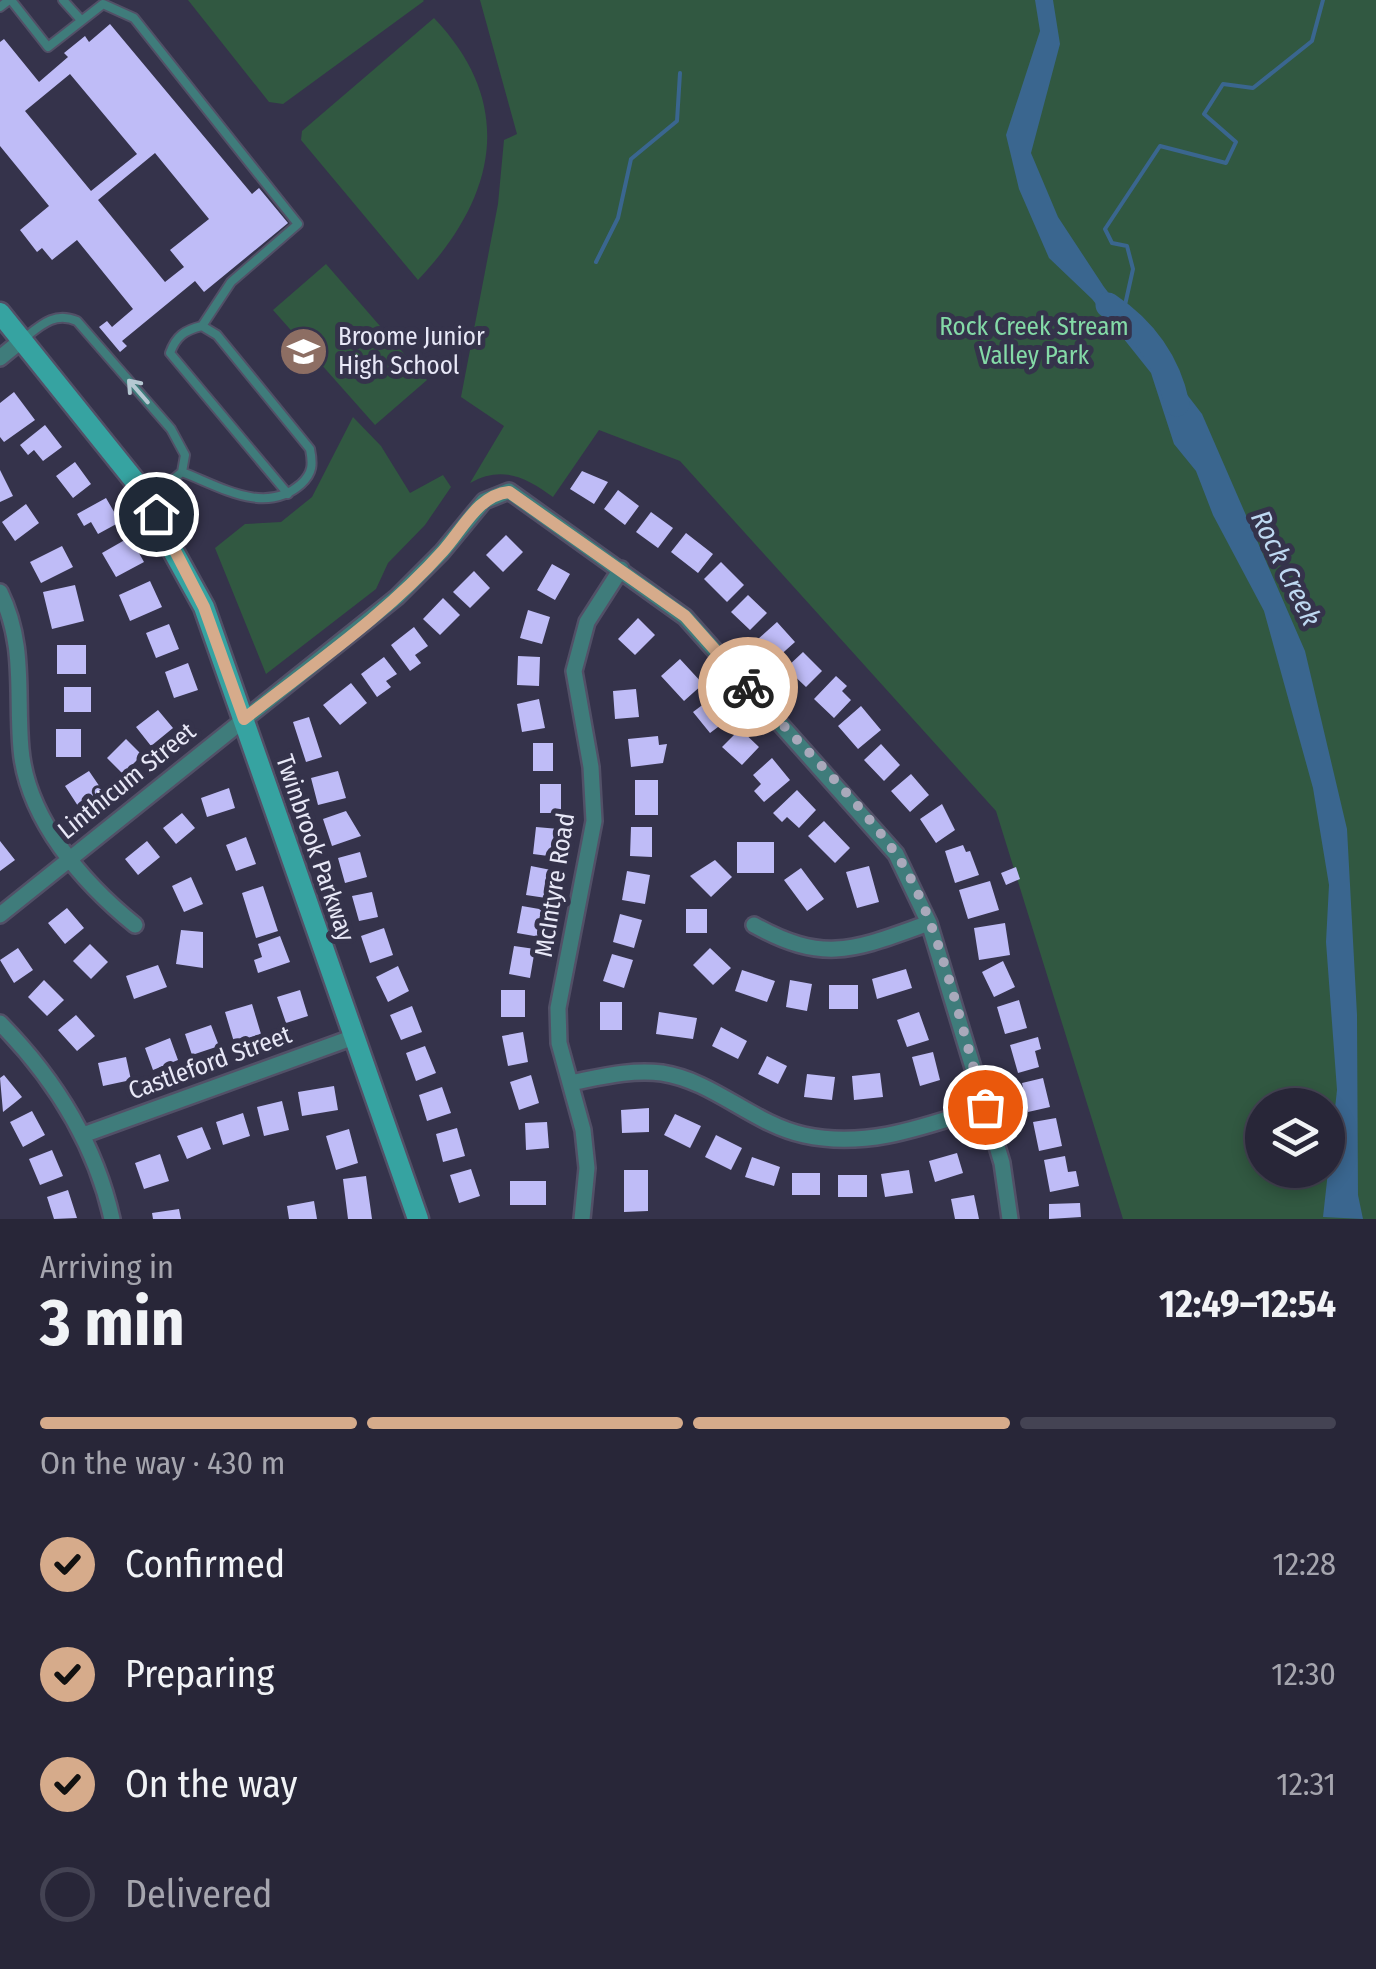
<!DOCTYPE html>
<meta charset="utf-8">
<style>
:root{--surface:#282638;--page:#302e40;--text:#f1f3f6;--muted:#a5a5ae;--line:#444353;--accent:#d6ab8b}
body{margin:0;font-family:"Fira Sans Condensed",sans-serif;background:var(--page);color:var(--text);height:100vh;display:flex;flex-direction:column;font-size:38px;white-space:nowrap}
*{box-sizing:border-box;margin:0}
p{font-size:32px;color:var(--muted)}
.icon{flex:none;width:55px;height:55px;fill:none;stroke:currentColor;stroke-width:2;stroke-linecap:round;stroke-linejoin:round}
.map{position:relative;height:1219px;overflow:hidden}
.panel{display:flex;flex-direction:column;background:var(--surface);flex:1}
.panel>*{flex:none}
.controls{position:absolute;left:1245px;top:1088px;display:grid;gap:20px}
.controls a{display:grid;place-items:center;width:100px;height:100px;border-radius:50%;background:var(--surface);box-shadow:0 5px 15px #0003,0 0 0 2px var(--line);font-size:50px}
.pin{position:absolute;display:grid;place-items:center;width:85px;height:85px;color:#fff;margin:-42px;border:5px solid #fff;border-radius:50%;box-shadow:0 2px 10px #0007}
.courier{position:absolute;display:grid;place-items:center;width:100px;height:100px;margin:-50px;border:8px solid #d6ab8b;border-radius:50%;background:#fff;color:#222;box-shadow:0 2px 12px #0007}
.headline em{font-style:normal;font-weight:700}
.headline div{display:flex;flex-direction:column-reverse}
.headline{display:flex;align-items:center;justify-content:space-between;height:170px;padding:0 40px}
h1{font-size:65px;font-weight:700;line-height:75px}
.bar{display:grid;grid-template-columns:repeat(4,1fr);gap:15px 10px;align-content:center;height:120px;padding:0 40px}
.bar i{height:12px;border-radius:8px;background:var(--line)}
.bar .on{background:var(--accent)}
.bar p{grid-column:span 4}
ol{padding:0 40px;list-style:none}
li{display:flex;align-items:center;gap:30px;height:110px}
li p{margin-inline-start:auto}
li .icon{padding:10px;border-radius:50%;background:var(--accent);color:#111;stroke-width:4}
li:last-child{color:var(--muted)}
li i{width:55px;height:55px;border:5px solid var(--line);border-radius:50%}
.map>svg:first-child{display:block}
</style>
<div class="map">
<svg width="1376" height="1219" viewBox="0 0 1376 1219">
<rect width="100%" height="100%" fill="#35334b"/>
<path fill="#315841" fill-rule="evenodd" d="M 188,0 L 423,0 L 424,1 L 283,104 L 269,102 Z
M 480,0 L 1376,0 L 1376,1219 L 1123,1219 L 996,811 L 680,461 L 599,430 L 553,497 C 525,477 502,465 470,483 L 504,426 L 461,397 L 498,204 L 504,140 L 517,134 ZM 1262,1105 L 1328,1105 L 1328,1170 L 1262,1170 Z
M 434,18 C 518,106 495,199 418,280 L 301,140 L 302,131 Z
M 326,264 L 427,380 L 375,425 L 273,310 Z
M 353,417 L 381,446 L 410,493 L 443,475 L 451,487 L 425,525 L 388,563 L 376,589 L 266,674 L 215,548 L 245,524 L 281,522 L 312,497 Z"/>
<path fill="#3a668f" d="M 1035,0 L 1053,0 L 1060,44 L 1031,153 L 1058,217 L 1104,287 L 1202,414 L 1305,651 L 1347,829 L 1357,1015 L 1358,1195 L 1363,1219 L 1323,1217 L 1337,1090 L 1326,942 L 1329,885 L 1313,788 L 1264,611 L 1213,515 L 1196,471 L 1174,444 L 1151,373 L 1092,299 L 1049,258 L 1019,189 L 1006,135 L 1040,31 Z"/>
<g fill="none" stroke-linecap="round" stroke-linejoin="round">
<path stroke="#3a668f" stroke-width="4" d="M 596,262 L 618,218 L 631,159 L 677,121 L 680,73
M 1123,314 L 1133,269 L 1127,246 L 1112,243 L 1105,229 L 1160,146 L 1226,163 L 1236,142 L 1204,114 L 1223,84 L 1253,88 L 1312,41 L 1323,0"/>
<path stroke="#3a668f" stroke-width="25" d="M 1108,305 C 1144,329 1168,362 1177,404"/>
</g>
<path fill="#bfbcf7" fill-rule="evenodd" d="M 110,24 L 252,194 L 259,188 L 288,223 L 204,292 L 195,281 L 122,341 L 127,346 L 120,352 L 99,327 L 107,321 L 112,327 L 133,309 L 77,240 L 52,260 L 42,248 L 37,252 L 20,230 L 49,206 L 0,146 L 0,42 L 4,39 L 39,82 L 68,57 L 64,53 L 85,36 L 89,42 ZM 70,74 L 137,154 L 91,191 L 25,111 ZM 155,153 L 209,219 L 170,250 L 184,267 L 165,282 L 98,200 Z
M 14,392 L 35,420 L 4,442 L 0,437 L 0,403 Z
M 45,425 L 62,447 L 43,461 L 34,450 L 28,455 L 20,445 Z
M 75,462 L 91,484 L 73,498 L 56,476 Z
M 0,470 L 13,496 L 0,502 Z
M 582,471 L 608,482 L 594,504 L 570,489 Z
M 618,490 L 639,506 L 625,525 L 604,509 Z
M 106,498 L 120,522 L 98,534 L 91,522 L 84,526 L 77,514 Z
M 26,504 L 39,523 L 15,541 L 2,522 Z
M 651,512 L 673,528 L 658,548 L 636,532 Z
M 686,533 L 713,554 L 698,573 L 671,552 Z
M 506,535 L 523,552 L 503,572 L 486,555 Z
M 130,537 L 144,562 L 116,577 L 102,553 Z
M 62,546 L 73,567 L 41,583 L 30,562 Z
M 721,562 L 744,585 L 727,602 L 704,579 Z
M 552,564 L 570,574 L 555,600 L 537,590 Z
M 474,571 L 490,588 L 470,608 L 453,592 Z
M 150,581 L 162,607 L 130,621 L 119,595 Z
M 75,585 L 84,621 L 52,629 L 43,592 Z
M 748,595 L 767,613 L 750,630 L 731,612 Z
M 443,598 L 460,615 L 440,635 L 423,619 Z
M 528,610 L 550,617 L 542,644 L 520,638 Z
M 638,618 L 655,635 L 635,655 L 618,639 Z
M 777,622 L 795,642 L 776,659 L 758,639 Z
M 169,624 L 179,649 L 156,658 L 146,633 Z
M 414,627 L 428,646 L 415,655 L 421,663 L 410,671 L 391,645 Z
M 57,645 L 86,645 L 86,674 L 57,674 Z
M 803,652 L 822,671 L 806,687 L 786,668 Z
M 518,656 L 540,657 L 539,686 L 517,685 Z
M 384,657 L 397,674 L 386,681 L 391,687 L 377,697 L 361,674 Z
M 680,659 L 703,684 L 684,701 L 661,676 Z
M 188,663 L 198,690 L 174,698 L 165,672 Z
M 836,676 L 847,686 L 842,691 L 851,700 L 834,718 L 814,699 Z
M 351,683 L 367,703 L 340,725 L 323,705 Z
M 64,687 L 91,687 L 91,712 L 64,712 Z
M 636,689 L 639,717 L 615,719 L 613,691 Z
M 713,697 L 730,718 L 710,733 L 693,712 Z
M 539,699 L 545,728 L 522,732 L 517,704 Z
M 861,706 L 881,730 L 858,749 L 838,726 Z
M 158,710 L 173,728 L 151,746 L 136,727 Z
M 309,717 L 322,757 L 306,762 L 293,722 Z
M 56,729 L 81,729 L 81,757 L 56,757 Z
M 740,729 L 759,747 L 742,765 L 722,747 Z
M 658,736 L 659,745 L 667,744 L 663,763 L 631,767 L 628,739 Z
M 126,739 L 142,755 L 123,774 L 107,758 Z
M 533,743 L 553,743 L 553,771 L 533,771 Z
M 881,744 L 900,765 L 884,781 L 864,760 Z
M 772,758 L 790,780 L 764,802 L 754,791 L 761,784 L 753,775 Z
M 89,771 L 102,790 L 78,806 L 65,786 Z
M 338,771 L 346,798 L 318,805 L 311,778 Z
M 911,774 L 929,795 L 910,812 L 891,791 Z
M 635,780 L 658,780 L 658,815 L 635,815 Z
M 540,784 L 561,784 L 561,813 L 540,813 Z
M 229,788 L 235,808 L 207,817 L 201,798 Z
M 797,790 L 816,810 L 799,828 L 787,817 L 782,822 L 773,813 Z
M 942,804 L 955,830 L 936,843 L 920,819 Z
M 346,811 L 361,836 L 332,846 L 323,819 Z
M 182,813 L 195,828 L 176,844 L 163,828 Z
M 824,821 L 850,848 L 835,863 L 808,836 Z
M 536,827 L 559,829 L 556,857 L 533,854 Z
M 631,827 L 652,827 L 652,857 L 630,856 Z
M 246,837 L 256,864 L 236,871 L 226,845 Z
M 0,841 L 15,860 L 0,871 Z
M 147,841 L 160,857 L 138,875 L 125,859 Z
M 737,842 L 774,842 L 774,873 L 737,873 Z
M 963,845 L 966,852 L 970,851 L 979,875 L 955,883 L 945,851 Z
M 360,852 L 367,877 L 345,883 L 338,858 Z
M 715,860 L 732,877 L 711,897 L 690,876 Z
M 531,866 L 551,870 L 546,898 L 526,895 Z
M 869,866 L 879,902 L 857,908 L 846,872 Z
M 1016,867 L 1020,879 L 1006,885 L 1001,873 Z
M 801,868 L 824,899 L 807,911 L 784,880 Z
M 627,871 L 650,875 L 645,904 L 622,900 Z
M 191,877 L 203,904 L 184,912 L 172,886 Z
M 990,881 L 999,910 L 968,919 L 959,890 Z
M 263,886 L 278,931 L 256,938 L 242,893 Z
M 372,892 L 378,917 L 359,921 L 352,896 Z
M 522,906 L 545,910 L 540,937 L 517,933 Z
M 67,908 L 84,928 L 65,944 L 48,923 Z
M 686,909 L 707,909 L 707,933 L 686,933 Z
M 620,914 L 642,920 L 634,948 L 613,942 Z
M 1005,923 L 1010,955 L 979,960 L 974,928 Z
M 384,928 L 393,955 L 370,963 L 361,936 Z
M 181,930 L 203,932 L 203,968 L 176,964 Z
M 280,936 L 290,962 L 258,973 L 254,960 L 262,957 L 258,944 Z
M 90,944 L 108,962 L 91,979 L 73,961 Z
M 514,946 L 535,949 L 530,978 L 509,974 Z
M 18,948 L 33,970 L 14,983 L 0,960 Z
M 710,948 L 731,968 L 713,985 L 693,965 Z
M 612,954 L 633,960 L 624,988 L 603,981 Z
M 1003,961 L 1015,987 L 994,997 L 982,972 Z
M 158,965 L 167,987 L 134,999 L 126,976 Z
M 398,966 L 409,991 L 388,1002 L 376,977 Z
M 906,969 L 912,988 L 877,999 L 872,979 Z
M 742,970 L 775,981 L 767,1002 L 735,991 Z
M 44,980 L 64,1000 L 47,1016 L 28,997 Z
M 790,980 L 812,984 L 807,1011 L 786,1007 Z
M 829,985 L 858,985 L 858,1009 L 829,1009 Z
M 300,990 L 308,1016 L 286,1023 L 277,997 Z
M 501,990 L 525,990 L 525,1017 L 501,1017 Z
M 1019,1000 L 1027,1028 L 1005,1034 L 997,1007 Z
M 600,1002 L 622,1002 L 622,1030 L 600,1030 Z
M 252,1004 L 261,1034 L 234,1042 L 225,1012 Z
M 412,1006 L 422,1032 L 401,1040 L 390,1015 Z
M 659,1012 L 697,1018 L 693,1039 L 656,1034 Z
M 919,1012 L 929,1040 L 907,1047 L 897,1020 Z
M 76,1015 L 95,1036 L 77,1051 L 58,1030 Z
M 211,1025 L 219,1046 L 192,1055 L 185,1034 Z
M 721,1027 L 747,1041 L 738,1059 L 712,1046 Z
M 523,1032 L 528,1062 L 508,1066 L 502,1036 Z
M 1038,1037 L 1041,1049 L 1035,1051 L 1039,1067 L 1018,1073 L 1010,1045 Z
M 170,1038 L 178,1060 L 153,1070 L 145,1048 Z
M 425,1046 L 436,1073 L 416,1081 L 406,1053 Z
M 933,1052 L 940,1080 L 920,1086 L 912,1057 Z
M 767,1056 L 787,1066 L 778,1084 L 758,1074 Z
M 126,1057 L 131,1080 L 103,1086 L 98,1063 Z
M 880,1073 L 883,1097 L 854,1100 L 852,1076 Z
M 807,1074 L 835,1077 L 832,1100 L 804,1097 Z
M 4,1075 L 22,1097 L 3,1112 L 0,1078 Z
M 531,1075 L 539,1103 L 519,1110 L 510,1082 Z
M 1043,1078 L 1050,1107 L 1028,1112 L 1022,1083 Z
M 334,1086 L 338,1110 L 302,1116 L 298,1092 Z
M 442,1087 L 451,1113 L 427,1121 L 419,1095 Z
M 282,1101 L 289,1130 L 264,1136 L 257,1107 Z
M 649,1108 L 649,1132 L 622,1133 L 621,1110 Z
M 32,1111 L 45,1135 L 23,1147 L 10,1122 Z
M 243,1113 L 250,1136 L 223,1145 L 216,1122 Z
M 675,1114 L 701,1126 L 690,1148 L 664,1135 Z
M 1056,1118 L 1062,1146 L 1039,1151 L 1033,1122 Z
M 547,1122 L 549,1148 L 526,1150 L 525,1123 Z
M 202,1127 L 211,1149 L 187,1159 L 177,1136 Z
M 457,1128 L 465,1156 L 443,1162 L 436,1134 Z
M 349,1129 L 358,1163 L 336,1170 L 326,1136 Z
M 716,1135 L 742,1148 L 731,1170 L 705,1157 Z
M 52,1150 L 63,1176 L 40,1185 L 29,1159 Z
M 957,1153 L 963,1173 L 935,1182 L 929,1161 Z
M 160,1154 L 169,1181 L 144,1189 L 135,1163 Z
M 1065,1156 L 1068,1172 L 1076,1171 L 1079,1186 L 1050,1192 L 1044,1160 Z
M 752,1157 L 780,1167 L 774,1186 L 745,1177 Z
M 471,1169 L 480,1196 L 459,1203 L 450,1175 Z
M 624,1170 L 648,1170 L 648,1211 L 624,1212 Z
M 909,1170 L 913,1193 L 885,1197 L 881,1174 Z
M 792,1173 L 820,1173 L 820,1195 L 792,1195 Z
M 838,1175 L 867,1175 L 867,1197 L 838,1197 Z
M 366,1176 L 372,1219 L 348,1219 L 343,1179 Z
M 510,1181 L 546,1181 L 546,1205 L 510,1205 Z
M 68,1190 L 77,1218 L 54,1219 L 47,1197 Z
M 974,1195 L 979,1219 L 955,1219 L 951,1199 Z
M 314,1201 L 317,1219 L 289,1219 L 287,1206 Z
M 1080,1203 L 1081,1217 L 1049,1219 L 1049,1204 Z
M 179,1209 L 181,1219 L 153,1219 L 152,1213 Z"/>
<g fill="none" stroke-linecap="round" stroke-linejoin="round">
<defs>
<path id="lane" d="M 11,0 L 48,47 L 103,4 L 134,18 L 298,224 L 231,282 L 202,326
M 63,0 L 81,20
M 0,7 L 9,0
M 22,340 C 40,326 54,311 77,321 L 171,429 L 185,455 L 182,472 L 147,501
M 182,472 C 219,486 265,516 301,484 C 313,473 313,464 310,449 L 217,335 L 202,326 C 185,330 176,336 170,353 L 288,494"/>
<path id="street" d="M 0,358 L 22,340
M 0,592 C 26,645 16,693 21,749 C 27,819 83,883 135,925
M 0,915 L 397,597 L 442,552 L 484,501 L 509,491 L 685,617 L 896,854 L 929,923 L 1002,1163 L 1010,1219
M 754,925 C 826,965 856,949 929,923
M 0,1023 C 54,1078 95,1143 112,1219
M 570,1083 C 601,1077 631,1069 662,1073 C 714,1081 753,1124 804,1135 C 867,1149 926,1126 985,1107
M 83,1135 L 354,1037
M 582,1219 L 587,1168 L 583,1130 L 559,1043 L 558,1008 L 594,821 L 591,767 L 574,671 L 587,622 L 621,569"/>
<path id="secondary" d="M 0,313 L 134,480 L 204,607 L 418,1219"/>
</defs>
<use href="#lane" stroke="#525067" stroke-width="12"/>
<use href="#street" stroke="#525067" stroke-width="20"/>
<use href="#secondary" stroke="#525067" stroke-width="25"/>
<use href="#lane" stroke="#3f7c7b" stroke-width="8"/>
<use href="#street" stroke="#3f7c7b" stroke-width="15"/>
<use href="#secondary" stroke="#36a3a1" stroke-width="20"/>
</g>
<defs><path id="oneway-shaft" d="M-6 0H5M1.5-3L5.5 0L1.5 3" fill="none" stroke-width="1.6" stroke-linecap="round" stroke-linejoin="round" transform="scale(2.5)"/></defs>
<use stroke="#b5c8d2" href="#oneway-shaft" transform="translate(138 391) rotate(-131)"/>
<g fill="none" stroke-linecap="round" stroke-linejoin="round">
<path stroke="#a9a9bb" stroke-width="10" stroke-dasharray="0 18" d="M 748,687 C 797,742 853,794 896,854 C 939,916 962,1033 985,1107"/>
<path stroke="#d6ab8b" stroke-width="12" d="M 156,514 L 204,607 L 244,719 C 311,666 386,615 443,551 C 463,529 478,495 509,492 L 685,616 L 748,687"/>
</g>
<defs>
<symbol id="school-disc" viewBox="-11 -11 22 22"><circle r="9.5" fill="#8d6e63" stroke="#35334b"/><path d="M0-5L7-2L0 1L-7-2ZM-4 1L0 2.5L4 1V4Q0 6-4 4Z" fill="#fff"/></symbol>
</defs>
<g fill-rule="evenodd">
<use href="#school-disc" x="276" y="324" width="55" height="55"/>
</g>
<g text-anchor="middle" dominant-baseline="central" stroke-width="10" stroke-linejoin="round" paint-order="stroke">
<g font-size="25" fill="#84daa7" stroke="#35334b">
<text x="1034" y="327">Rock Creek Stream<tspan x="1034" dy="29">Valley Park</tspan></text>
</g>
<g font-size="25" fill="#e8e8f7" stroke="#35334b" text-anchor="start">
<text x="338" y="337">Broome Junior<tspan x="338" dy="29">High School</tspan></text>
</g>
<g font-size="25" fill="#e8e8f7" stroke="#35334b">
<text transform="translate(127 781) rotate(-39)">Linthicum Street</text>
<text transform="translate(315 848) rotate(71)">Twinbrook Parkway</text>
<text transform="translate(555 885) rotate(-81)">McIntyre Road</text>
<text transform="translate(210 1063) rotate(-20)">Castleford Street</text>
</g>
<g font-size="28" font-style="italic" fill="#bed8f1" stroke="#35334b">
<text transform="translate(1286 568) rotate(64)">Rock Creek</text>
</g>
</g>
</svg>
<div class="controls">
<a><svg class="icon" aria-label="layers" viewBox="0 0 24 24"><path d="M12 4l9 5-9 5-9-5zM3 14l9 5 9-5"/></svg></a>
</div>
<div class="pin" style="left:985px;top:1107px;background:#ea580c"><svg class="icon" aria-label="bag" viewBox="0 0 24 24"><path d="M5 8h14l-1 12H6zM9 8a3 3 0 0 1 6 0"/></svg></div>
<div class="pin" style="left:156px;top:514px;background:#1f2937"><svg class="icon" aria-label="home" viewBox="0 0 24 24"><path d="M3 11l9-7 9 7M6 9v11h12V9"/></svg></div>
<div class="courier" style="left:748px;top:687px"><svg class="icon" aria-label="bike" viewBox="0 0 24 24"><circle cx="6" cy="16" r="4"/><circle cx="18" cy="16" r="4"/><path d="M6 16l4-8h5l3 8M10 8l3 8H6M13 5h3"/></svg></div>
</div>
<section class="panel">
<div class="headline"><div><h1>3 min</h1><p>Arriving in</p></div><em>12:49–12:54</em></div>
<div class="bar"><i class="on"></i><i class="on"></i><i class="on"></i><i></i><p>On the way · 430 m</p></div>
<ol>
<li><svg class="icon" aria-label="check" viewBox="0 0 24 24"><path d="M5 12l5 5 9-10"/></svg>Confirmed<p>12:28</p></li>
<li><svg class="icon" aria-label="check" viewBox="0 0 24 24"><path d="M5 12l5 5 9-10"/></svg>Preparing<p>12:30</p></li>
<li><svg class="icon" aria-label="check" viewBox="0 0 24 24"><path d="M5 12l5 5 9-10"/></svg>On the way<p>12:31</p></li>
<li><i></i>Delivered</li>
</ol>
</section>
